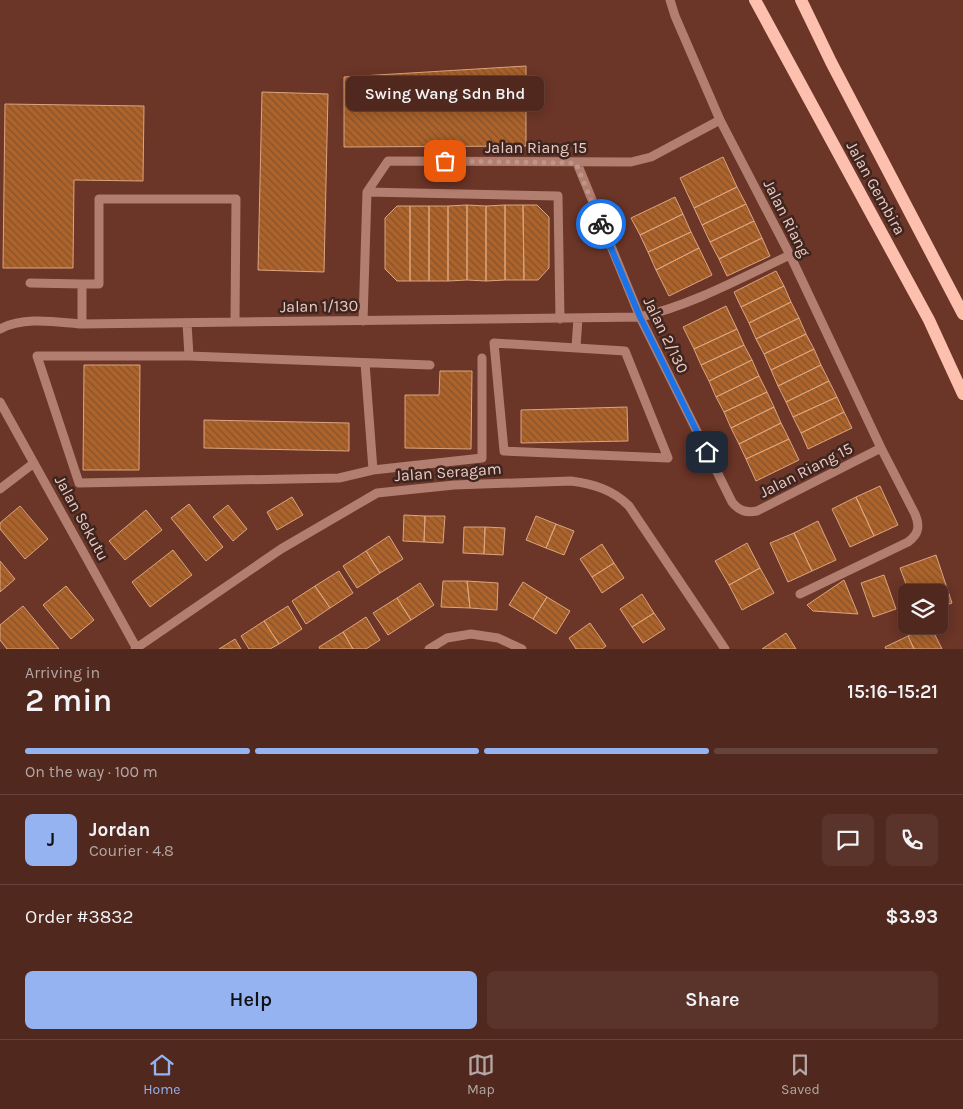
<!DOCTYPE html>
<meta charset="utf-8">
<style>
:root{--surface:#50281d;--page:#5a342a;--text:#f1f3f6;--muted:#b4a6a4;--line:#67443b;--accent:#95b2f1}
body{margin:0;font-family:Karla,sans-serif;background:var(--page);color:var(--text);height:100vh;display:flex;flex-direction:column;font-size:19px;white-space:nowrap}
*{box-sizing:border-box;margin:0}
p{font-size:16px;color:var(--muted)}
.icon{flex:none;width:28px;height:28px;fill:none;stroke:currentColor;stroke-width:2;stroke-linecap:round;stroke-linejoin:round}
.map{position:relative;height:649px;overflow:hidden}
.sheet{display:flex;flex-direction:column;background:var(--surface);flex:1}
.sheet>*{flex:none}
.controls{position:absolute;left:898px;top:584px;display:grid;gap:10px}
.controls a{display:grid;place-items:center;width:50px;height:50px;border-radius:8px;background:var(--surface);box-shadow:0 2px 12px #0003,0 0 0 1px var(--line);font-size:25px}
.pin{position:absolute;display:grid;place-items:center;width:42px;height:42px;color:#fff;margin:-21px;border-radius:10px;box-shadow:0 2px 8px #0006}
.courier{position:absolute;display:grid;place-items:center;width:50px;height:50px;margin:-25px;border:4px solid #1a73e8;border-radius:50%;background:#fff;color:#222;box-shadow:0 1px 6px #0007}
.bubble{position:absolute;height:35px;border-radius:8px;background:var(--surface);box-shadow:0 2px 12px #0003,0 0 0 1px var(--line);font-size:16px;font-weight:600;line-height:35px;text-align:center}
.overview em{font-style:normal;font-weight:600}
.overview div{display:flex;flex-direction:column-reverse}
.overview{display:flex;align-items:center;justify-content:space-between;height:85px;padding:0 25px}
h1{font-size:32px;font-weight:600;line-height:38px}
.bar{display:grid;grid-template-columns:repeat(4,1fr);gap:8px 5px;align-content:center;height:60px;padding:0 25px}
.bar i{height:6px;border-radius:4px;background:var(--line)}
.bar .current{background:var(--accent)}
.bar p{grid-column:span 4}
.line{display:flex;align-items:center;gap:12px;padding:0 25px;border-top:1px solid var(--line)}
.line div{flex:1}
.round{display:grid;place-items:center;flex:none;width:52px;height:52px;border-radius:8px;background:var(--page)}
.button{display:flex;gap:10px;margin-top:auto;padding:10px 25px}
.button a{flex:1;height:58px;border-radius:8px;background:var(--accent);color:#111;font-size:20px;font-weight:600;line-height:58px;text-align:center}
.button a+a{background:var(--page);color:var(--text)}
.tabs{display:flex;justify-content:space-around;align-items:center;height:70px;border-top:1px solid var(--line);background:var(--surface);font-size:14px;color:var(--muted)}
.tabs a{display:grid;justify-items:center;gap:2px}
.tabs .current{color:var(--accent)}
.map>svg:first-child{display:block}
</style>
<div class="map">
<svg width="963" height="649" viewBox="0 0 963 649">
<defs>
<pattern id="building-back-hatch" width="6" height="6" patternUnits="userSpaceOnUse" patternTransform="scale(1.25)"><rect width="6" height="6" fill="#ad6329"/><path d="M-1 5l2 2M0 0l6 6M5-1l2 2" fill="none" stroke="#845330"/></pattern>
</defs>
<rect width="100%" height="100%" fill="#6b3527"/>
<path fill="url(#building-back-hatch)" stroke="#dba581" d="M 526,66 L 526,146 L 344,147 L 344,77 Z
M 262,92 L 328,94 L 324,272 L 258,270 Z
M 5,104 L 144,106 L 143,181 L 74,180 L 73,268 L 3,268 Z
M 723,157 L 737,187 L 694,208 L 680,178 Z
M 737,187 L 746,204 L 702,225 L 694,208 Z
M 675,197 L 683,214 L 640,235 L 631,218 Z
M 746,204 L 754,221 L 710,242 L 702,225 Z
M 467,205 L 486,206 L 486,281 L 467,280 Z
M 467,205 L 467,280 L 448,281 L 448,206 Z
M 505,205 L 505,280 L 486,281 L 486,206 Z
M 505,205 L 523,205 L 524,280 L 505,280 Z
M 523,205 L 537,205 L 549,217 L 549,268 L 538,280 L 524,280 Z
M 397,206 L 410,206 L 410,281 L 397,281 L 385,269 L 385,218 Z
M 410,206 L 429,206 L 429,281 L 410,281 Z
M 429,206 L 448,206 L 448,281 L 429,281 Z
M 683,214 L 691,232 L 648,252 L 640,235 Z
M 754,221 L 762,238 L 719,259 L 710,242 Z
M 691,232 L 699,248 L 656,270 L 648,252 Z
M 762,238 L 770,256 L 727,276 L 719,259 Z
M 699,248 L 712,275 L 669,296 L 656,270 Z
M 776,271 L 784,286 L 741,307 L 734,292 Z
M 784,286 L 791,302 L 749,323 L 741,307 Z
M 791,302 L 799,318 L 756,339 L 749,323 Z
M 726,306 L 737,329 L 694,349 L 683,327 Z
M 799,318 L 806,334 L 764,354 L 756,339 Z
M 737,329 L 744,345 L 701,365 L 694,349 Z
M 806,334 L 814,349 L 771,370 L 764,354 Z
M 744,345 L 752,360 L 709,381 L 701,365 Z
M 814,349 L 821,365 L 778,386 L 771,370 Z
M 752,360 L 759,376 L 716,397 L 709,381 Z
M 84,365 L 140,365 L 139,470 L 83,470 Z
M 821,365 L 829,381 L 786,402 L 778,386 Z
M 440,371 L 472,371 L 471,449 L 405,448 L 405,395 L 439,395 Z
M 759,376 L 767,392 L 724,412 L 716,397 Z
M 829,381 L 837,397 L 793,417 L 786,402 Z
M 767,392 L 774,407 L 731,428 L 724,412 Z
M 837,397 L 844,412 L 801,433 L 793,417 Z
M 627,407 L 628,441 L 521,443 L 521,410 Z
M 774,407 L 781,423 L 739,444 L 731,428 Z
M 844,412 L 852,428 L 808,449 L 801,433 Z
M 204,420 L 349,423 L 349,451 L 204,448 Z
M 781,423 L 789,439 L 746,459 L 739,444 Z
M 789,439 L 799,460 L 756,481 L 746,459 Z
M 880,486 L 898,525 L 874,536 L 856,497 Z
M 292,497 L 303,515 L 277,530 L 267,512 Z
M 856,497 L 874,536 L 850,547 L 832,509 Z
M 189,504 L 223,547 L 206,561 L 171,518 Z
M 228,505 L 247,529 L 233,541 L 213,517 Z
M 20,506 L 48,539 L 25,559 L 0,529 L 0,523 Z
M 146,510 L 162,530 L 125,560 L 109,541 Z
M 404,515 L 425,516 L 424,542 L 403,541 Z
M 425,516 L 445,516 L 443,543 L 424,542 Z
M 536,516 L 556,524 L 546,548 L 526,540 Z
M 818,521 L 836,560 L 812,571 L 794,533 Z
M 556,524 L 574,531 L 564,555 L 546,548 Z
M 464,527 L 485,527 L 484,554 L 463,553 Z
M 485,527 L 505,528 L 503,555 L 484,554 Z
M 794,533 L 812,571 L 788,582 L 770,543 Z
M 389,536 L 403,559 L 380,573 L 366,551 Z
M 747,543 L 760,568 L 729,585 L 715,561 Z
M 602,544 L 614,563 L 592,577 L 580,559 Z
M 173,550 L 192,575 L 150,607 L 132,582 Z
M 366,551 L 380,573 L 357,588 L 343,566 Z
M 936,555 L 952,603 L 939,608 L 939,592 L 909,592 L 900,568 Z
M 0,561 L 15,579 L 0,592 Z
M 614,563 L 624,578 L 602,593 L 592,577 Z
M 760,568 L 774,593 L 742,610 L 729,585 Z
M 339,571 L 353,593 L 330,608 L 315,586 Z
M 884,575 L 896,609 L 873,617 L 861,583 Z
M 844,580 L 858,614 L 813,611 L 807,605 Z
M 443,581 L 467,581 L 470,608 L 441,607 Z
M 467,581 L 498,583 L 497,610 L 470,608 Z
M 523,582 L 547,597 L 533,619 L 509,605 Z
M 420,583 L 434,605 L 411,620 L 397,598 Z
M 66,586 L 94,620 L 71,639 L 43,605 Z
M 315,586 L 330,608 L 306,624 L 292,601 Z
M 642,594 L 654,613 L 632,627 L 620,609 Z
M 547,597 L 570,611 L 556,634 L 533,619 Z
M 397,598 L 411,620 L 388,635 L 373,613 Z
M 23,606 L 59,649 L 7,649 L 0,640 L 0,625 Z
M 288,606 L 302,629 L 279,644 L 264,621 Z
M 654,613 L 665,629 L 643,643 L 632,627 Z
M 366,617 L 380,640 L 366,649 L 353,649 L 343,632 Z
M 264,621 L 279,644 L 270,649 L 249,649 L 241,636 Z
M 590,623 L 606,646 L 602,649 L 576,649 L 569,638 Z
M 930,625 L 942,649 L 914,649 L 908,636 Z
M 343,632 L 353,649 L 320,649 L 319,647 Z
M 786,633 L 796,649 L 762,649 Z
M 908,636 L 914,649 L 886,649 L 885,647 Z
M 235,639 L 241,649 L 219,649 Z"/>
<g fill="none" stroke-linecap="round" stroke-linejoin="round">
<path stroke="#b17e70" stroke-width="9" d="M 670,0 L 675,16 L 720,120 L 790,255 L 881,448 L 915,514 C 920,526 919,534 908,542 L 800,594
M 577,163 L 640,317 L 732,502 C 739,511 746,513 757,511 L 881,448
M 367,192 L 558,196 L 560,319
M 30,283 L 82,284
M 363,321 L 367,192 L 388,161 L 631,162 L 651,157 L 720,120
M 187,323 L 189,356
M 82,324 L 82,284 L 99,284 L 99,199 L 236,199 L 235,322
M 0,329 C 23,316 57,322 82,324 L 640,317 C 692,305 741,278 790,255
M 494,343 L 625,351 L 668,458 L 504,451 Z
M 576,347 L 578,318
M 365,363 L 373,470
M 430,365 L 189,356 L 37,356 L 79,483 L 339,478 L 373,470 L 482,458 L 482,358
M 0,402 L 137,649
M 0,489 L 34,463
M 135,649 L 281,549 L 377,493 L 454,485 L 571,481 C 594,484 613,490 629,506 L 725,649
M 429,649 L 447,638 L 471,634 L 498,638 L 522,649"/>
<path stroke="#fdbfae" stroke-width="12" d="M 755,0 L 929,320 L 963,394
M 801,0 L 831,62 L 963,314"/>
</g>
<g fill="none" stroke-linecap="round" stroke-linejoin="round">
<path stroke="#be958a" stroke-width="5" stroke-dasharray="0 9" d="M 445,161 L 576,163 L 601,224"/>
<path stroke="#1a73e8" stroke-width="6" d="M 601,224 L 640,317 L 707,452"/>
</g>
<g text-anchor="middle" dominant-baseline="central" stroke-width="5" stroke-linejoin="round" paint-order="stroke">
<g font-size="16" fill="#ebc9c0" stroke="#3e251f">
<text x="536" y="147">Jalan Riang 15</text>
<text transform="translate(876 188) rotate(61)">Jalan Gembira</text>
<text transform="translate(787 218) rotate(63)">Jalan Riang</text>
<text transform="translate(319 306) rotate(-1)">Jalan 1/130</text>
<text transform="translate(666 335) rotate(64)">Jalan 2/130</text>
<text transform="translate(806 470) rotate(-27)">Jalan Riang 15</text>
<text transform="translate(448 472) rotate(-4)">Jalan Seragam</text>
<text transform="translate(82 518) rotate(61)">Jalan Sekutu</text>
</g>
</g>
</svg>
<div class="controls">
<a><svg class="icon" aria-label="layers" viewBox="0 0 24 24"><path d="M12 4l9 5-9 5-9-5zM3 14l9 5 9-5"/></svg></a>
</div>
<div class="pin" style="left:445px;top:161px;background:#ea580c"><svg class="icon" aria-label="bag" viewBox="0 0 24 24"><path d="M5 8h14l-1 12H6zM9 8a3 3 0 0 1 6 0"/></svg></div>
<div class="pin" style="left:707px;top:452px;background:#1f2937"><svg class="icon" aria-label="home" viewBox="0 0 24 24"><path d="M3 11l9-7 9 7M6 9v11h12V9"/></svg></div>
<div class="courier" style="left:601px;top:224px"><svg class="icon" aria-label="bike" viewBox="0 0 24 24"><circle cx="6" cy="16" r="4"/><circle cx="18" cy="16" r="4"/><path d="M6 16l4-8h5l3 8M10 8l3 8H6M13 5h3"/></svg></div>
<div class="bubble" style="left:346px;top:76px;width:198px">Swing Wang Sdn Bhd</div>
</div>
<section class="sheet">
<div class="overview"><div><h1>2 min</h1><p>Arriving in</p></div><em>15:16–15:21</em></div>
<div class="bar"><i class="current"></i><i class="current"></i><i class="current"></i><i></i><p>On the way · 100 m</p></div>
<div class="line" style="height:90px"><b class="round" style="background:var(--accent);color:#111">J</b><div><b>Jordan</b><p>Courier · 4.8</p></div><a class="round"><svg class="icon" aria-label="chat" viewBox="0 0 24 24"><path d="M4 5h16v11H9l-5 4z"/></svg></a><a class="round"><svg class="icon" aria-label="phone" viewBox="0 0 24 24"><path d="M5 4h4l2 5-3 2q2 4 5 5l2-3 5 2v4C11 20 4 13 5 4z"/></svg></a></div>
<div class="line" style="height:65px"><div>Order #3832</div><b>$3.93</b></div>
<div class="button"><a>Help</a><a>Share</a></div>
</section>
<nav class="tabs">
<a class="current"><svg class="icon" aria-label="home" viewBox="0 0 24 24"><path d="M3 11l9-7 9 7M6 9v11h12V9"/></svg>Home</a>
<a><svg class="icon" aria-label="map" viewBox="0 0 24 24"><path d="M3 6l6-2 6 2 6-2v14l-6 2-6-2-6 2zM9 4v14M15 6v14"/></svg>Map</a>
<a><svg class="icon" aria-label="saved" viewBox="0 0 24 24"><path d="M7 4h10v16l-5-4-5 4z"/></svg>Saved</a>
</nav>
